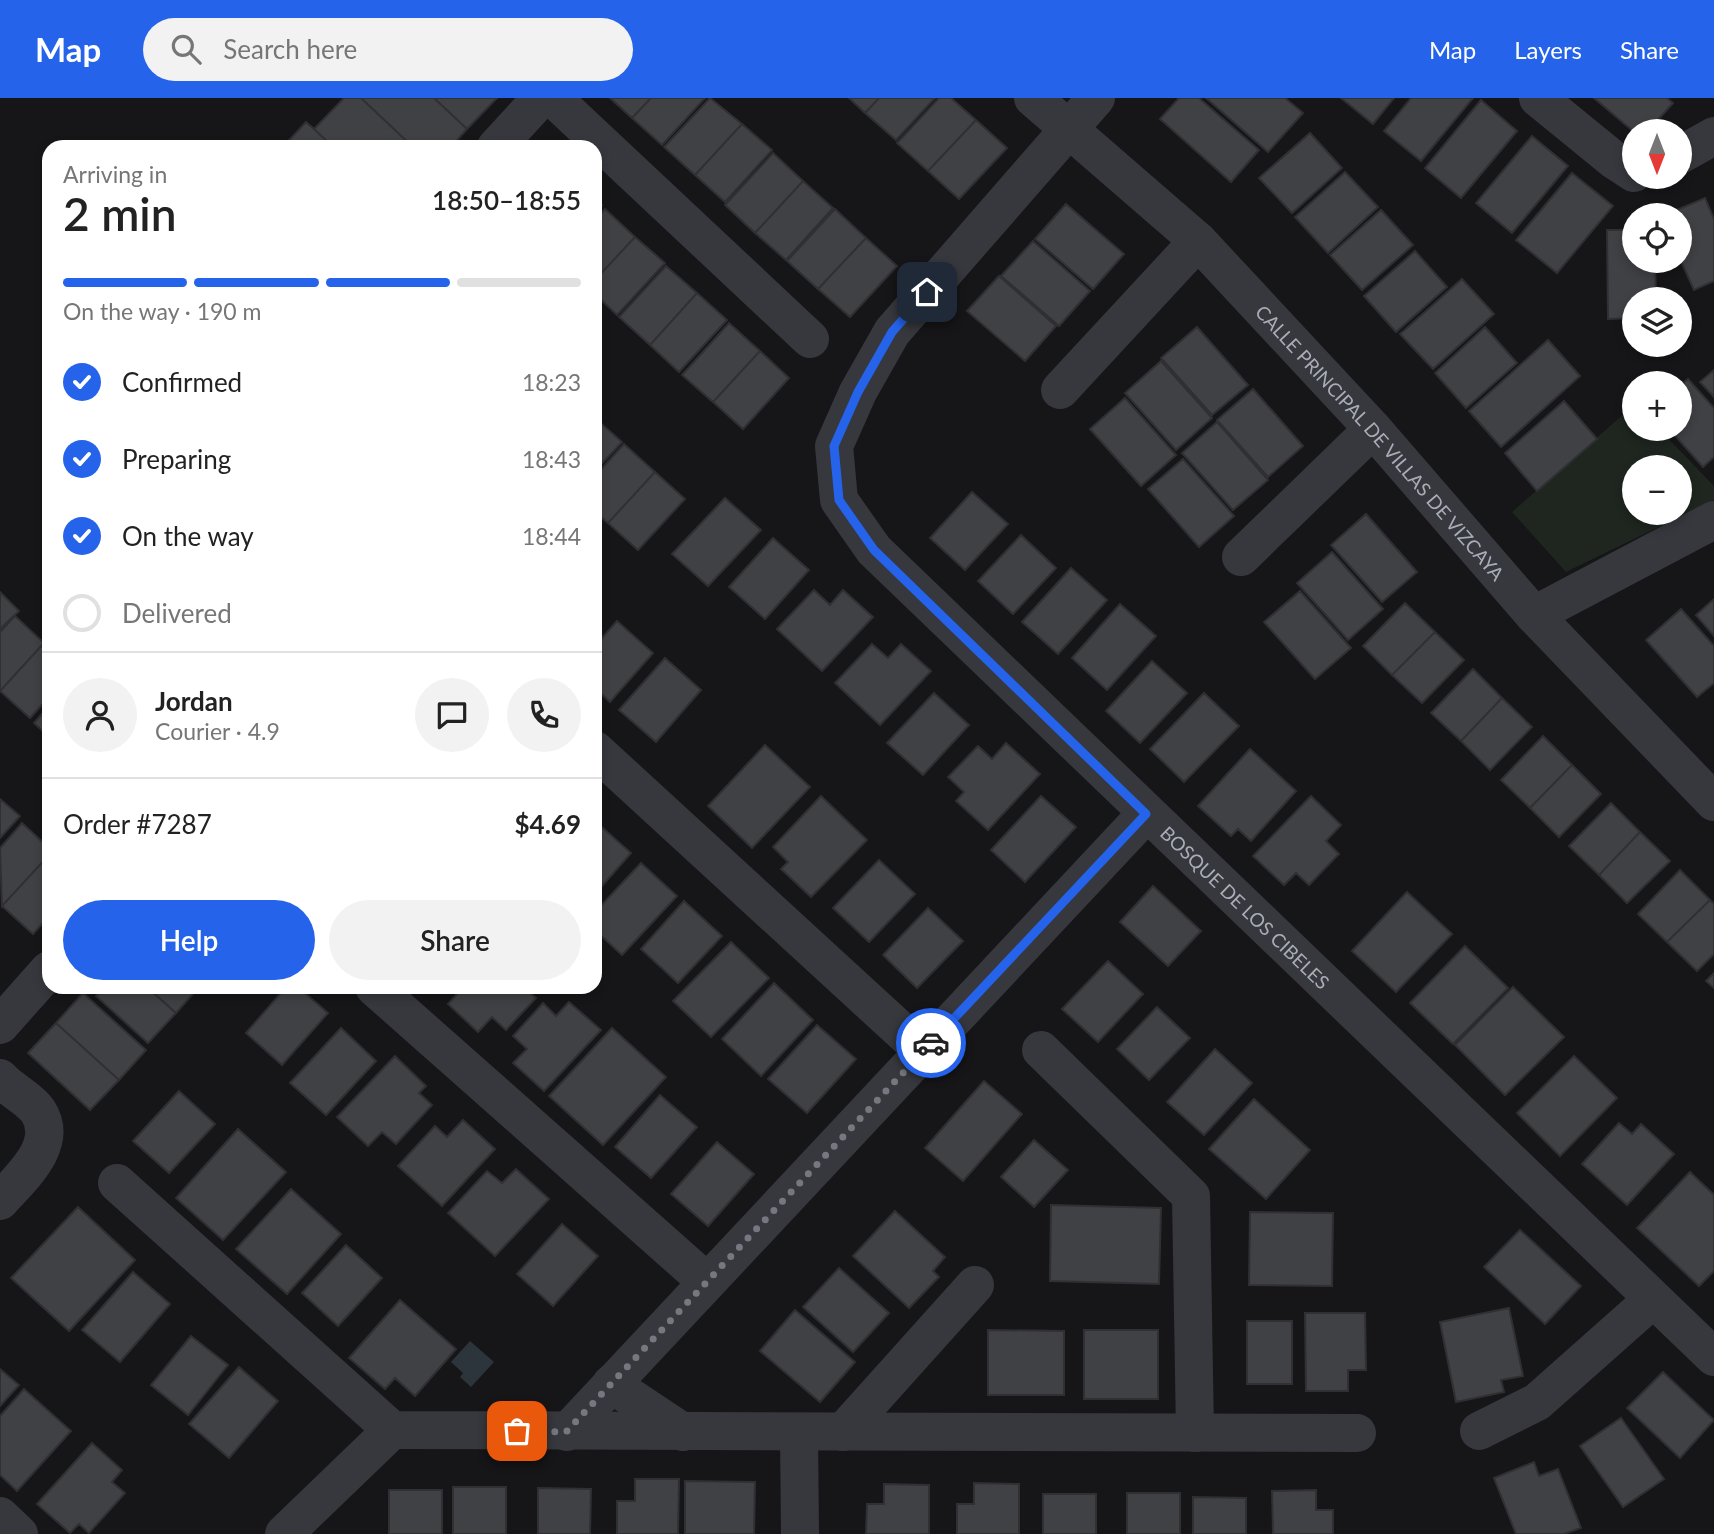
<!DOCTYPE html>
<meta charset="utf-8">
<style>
:root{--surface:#fff;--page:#f2f2f2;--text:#222;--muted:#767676;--line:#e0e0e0;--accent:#2563eb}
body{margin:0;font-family:Lato,sans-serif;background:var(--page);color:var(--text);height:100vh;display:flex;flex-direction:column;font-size:26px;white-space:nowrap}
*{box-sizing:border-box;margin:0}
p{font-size:23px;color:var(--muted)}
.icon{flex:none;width:38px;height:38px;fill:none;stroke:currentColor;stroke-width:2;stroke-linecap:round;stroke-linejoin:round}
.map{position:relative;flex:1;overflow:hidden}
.side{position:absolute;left:42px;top:42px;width:560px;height:854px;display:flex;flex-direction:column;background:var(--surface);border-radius:21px;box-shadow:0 4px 10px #0003}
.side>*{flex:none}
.needle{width:46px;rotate:180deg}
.buttons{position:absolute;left:1622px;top:21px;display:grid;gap:14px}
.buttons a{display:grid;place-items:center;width:70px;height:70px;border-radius:50%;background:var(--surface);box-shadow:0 4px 10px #0003;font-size:35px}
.pin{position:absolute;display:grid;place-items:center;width:60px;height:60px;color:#fff;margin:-30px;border-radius:14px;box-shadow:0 4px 10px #0006}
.courier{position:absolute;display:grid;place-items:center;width:70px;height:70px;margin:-35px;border:5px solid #2563eb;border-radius:50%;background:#fff;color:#222;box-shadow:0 2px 9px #0007}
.headline em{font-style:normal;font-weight:600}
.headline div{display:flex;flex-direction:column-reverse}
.headline{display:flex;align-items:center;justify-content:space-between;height:119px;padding:0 21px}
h1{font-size:46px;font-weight:600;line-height:52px}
.bar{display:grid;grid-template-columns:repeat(4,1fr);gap:10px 7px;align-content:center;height:84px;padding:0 21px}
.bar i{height:9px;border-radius:5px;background:var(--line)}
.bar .selected{background:var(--accent)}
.bar p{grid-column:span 4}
.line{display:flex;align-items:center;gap:18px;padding:0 21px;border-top:2px solid var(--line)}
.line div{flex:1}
.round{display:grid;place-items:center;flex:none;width:74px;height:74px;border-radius:37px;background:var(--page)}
ol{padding:0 21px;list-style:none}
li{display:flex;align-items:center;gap:21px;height:77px}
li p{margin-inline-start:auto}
li .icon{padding:7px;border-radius:50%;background:var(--accent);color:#fff;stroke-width:4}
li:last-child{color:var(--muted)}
li i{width:38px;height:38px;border:4px solid var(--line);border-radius:50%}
.action{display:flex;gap:14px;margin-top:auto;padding:14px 21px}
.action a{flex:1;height:80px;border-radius:42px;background:var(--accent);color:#fff;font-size:28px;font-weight:600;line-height:80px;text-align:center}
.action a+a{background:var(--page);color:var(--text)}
header{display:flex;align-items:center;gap:42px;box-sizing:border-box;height:98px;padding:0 35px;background:var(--accent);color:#fff}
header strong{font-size:33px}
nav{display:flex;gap:38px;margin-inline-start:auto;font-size:24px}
.search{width:490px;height:63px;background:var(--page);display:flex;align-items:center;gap:18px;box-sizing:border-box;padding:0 24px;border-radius:38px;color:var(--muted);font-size:26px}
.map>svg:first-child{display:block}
</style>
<header>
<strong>Map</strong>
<div class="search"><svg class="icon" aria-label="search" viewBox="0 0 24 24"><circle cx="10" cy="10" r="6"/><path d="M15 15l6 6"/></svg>Search here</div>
<nav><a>Map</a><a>Layers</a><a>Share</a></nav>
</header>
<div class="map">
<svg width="1714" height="1436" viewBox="0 0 1714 1436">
<rect width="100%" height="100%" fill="#161618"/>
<path fill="#1e261f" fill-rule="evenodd" d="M 1634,307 L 1634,331 L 1659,331 L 1714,388 L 1714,402 L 1566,474 L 1512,414 ZM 1634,369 L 1680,369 L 1680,415 L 1634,415 Z"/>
<path fill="#2c353c" d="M 470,1243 L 494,1264 L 471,1289 L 460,1279 L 463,1275 L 451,1264 Z"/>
<path fill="#404145" stroke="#303034" stroke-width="2" d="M 344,0 L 361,0 L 413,49 L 333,49 L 314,31 Z
M 361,0 L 434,0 L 467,31 L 451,49 L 413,49 Z
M 434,0 L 497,0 L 467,31 Z
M 610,0 L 651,0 L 632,20 Z
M 651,0 L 705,0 L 662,47 L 632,20 Z
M 710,0 L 742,26 L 695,77 L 664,49 Z
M 849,0 L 879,0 L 865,15 Z
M 879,0 L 935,0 L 896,42 L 865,15 Z
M 939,0 L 951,0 L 976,22 L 928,73 L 897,45 Z
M 1179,0 L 1199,0 L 1259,52 L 1231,84 L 1160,21 Z
M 1206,0 L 1285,0 L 1303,15 L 1268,54 Z
M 1341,0 L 1394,0 L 1373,26 Z
M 1411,0 L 1473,0 L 1421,63 L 1384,33 Z
M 1594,0 L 1667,0 L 1673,5 L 1648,33 L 1634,34 Z
M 1481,2 L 1517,33 L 1461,100 L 1425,70 Z
M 976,22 L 1007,50 L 959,101 L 928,73 Z
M 306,24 L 314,31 L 333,49 L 283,49 Z
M 742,26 L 772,52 L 725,104 L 695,77 Z
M 1310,35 L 1342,70 L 1292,115 L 1259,80 Z
M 1532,38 L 1568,68 L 1512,135 L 1476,105 Z
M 773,55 L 803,83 L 755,135 L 725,107 Z
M 1345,74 L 1378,109 L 1328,155 L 1295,119 Z
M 1572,75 L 1613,108 L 1557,175 L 1516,142 Z
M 803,83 L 833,110 L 786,162 L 755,135 Z
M 595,100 L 602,107 L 595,115 Z
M 1705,100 L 1714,121 L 1714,183 L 1694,192 L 1680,161 L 1680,117 L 1665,117 Z
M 1066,106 L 1124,156 L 1093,191 L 1035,141 Z
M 605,111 L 635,139 L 595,182 L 595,121 Z
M 835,111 L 866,140 L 818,191 L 787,163 Z
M 1381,112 L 1413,147 L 1362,192 L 1330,157 Z
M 1607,132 L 1634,132 L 1634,163 L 1655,163 L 1656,201 L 1634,201 L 1634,220 L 1608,221 Z
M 635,139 L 665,165 L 617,217 L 595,196 L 595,182 Z
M 866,140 L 897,168 L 850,219 L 818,191 Z
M 1033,143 L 1090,193 L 1059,228 L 1001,178 Z
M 1415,153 L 1447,189 L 1396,234 L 1364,198 Z
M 666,168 L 697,195 L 650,247 L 619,219 Z
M 999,178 L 1056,228 L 1025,263 L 967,213 Z
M 1462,181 L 1494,216 L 1433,271 L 1400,236 Z
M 697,195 L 727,222 L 679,274 L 650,247 Z
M 729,225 L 760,253 L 713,304 L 682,277 Z
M 1197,229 L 1248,287 L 1212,317 L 1161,260 Z
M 1485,229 L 1517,265 L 1466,310 L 1435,275 Z
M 1548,242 L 1580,278 L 1501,349 L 1469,313 Z
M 760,253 L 789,280 L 743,331 L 713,304 Z
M 1161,263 L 1212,320 L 1176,352 L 1125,295 Z
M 1714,272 L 1714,299 L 1700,284 Z
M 1688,281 L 1714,310 L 1714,359 L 1703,369 L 1669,331 L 1680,331 L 1680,288 Z
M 1253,291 L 1303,348 L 1268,379 L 1217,322 Z
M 1125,300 L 1176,357 L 1141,388 L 1090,331 Z
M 1564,303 L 1597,341 L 1537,393 L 1505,355 Z
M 595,320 L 622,344 L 595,373 Z
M 1217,324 L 1268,382 L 1233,412 L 1182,355 Z
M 624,346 L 655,374 L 608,425 L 595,414 L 595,378 Z
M 1183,361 L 1234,418 L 1199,449 L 1148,391 Z
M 655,374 L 685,401 L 638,452 L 608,425 Z
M 972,394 L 1008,426 L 965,472 L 930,440 Z
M 725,400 L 761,432 L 708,488 L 672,456 Z
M 1366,416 L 1417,474 L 1382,504 L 1331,447 Z
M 1021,437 L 1056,470 L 1013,516 L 978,483 Z
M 773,440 L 809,472 L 765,521 L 729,489 Z
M 1332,454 L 1383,511 L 1348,542 L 1297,485 Z
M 1071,470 L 1107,502 L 1058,556 L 1022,524 Z
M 814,492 L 830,507 L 843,492 L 873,519 L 822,573 L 777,531 Z
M 1300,493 L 1351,550 L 1315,581 L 1264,524 Z
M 0,494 L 19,513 L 0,531 Z
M 1714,501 L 1714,538 L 1696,517 Z
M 1405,505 L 1435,534 L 1392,577 L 1363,548 Z
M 1120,506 L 1156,538 L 1107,592 L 1072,560 Z
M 1681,511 L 1714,548 L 1714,585 L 1697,599 L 1646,542 Z
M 15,518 L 44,545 L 0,593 L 0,534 Z
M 617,523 L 653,555 L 610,604 L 595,590 L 595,548 Z
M 1435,534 L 1464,562 L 1422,605 L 1392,577 Z
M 44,545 L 49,550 L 49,599 L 30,620 L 0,593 Z
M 872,546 L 888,560 L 901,546 L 931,573 L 880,627 L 835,585 Z
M 665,560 L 701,592 L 656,644 L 619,612 Z
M 1152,563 L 1187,595 L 1140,645 L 1106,613 Z
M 1473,571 L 1502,600 L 1461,643 L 1431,615 Z
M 934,595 L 969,627 L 923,677 L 887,645 Z
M 1204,595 L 1239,628 L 1184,684 L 1150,651 Z
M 1502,600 L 1532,629 L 1490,672 L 1461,643 Z
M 49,608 L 49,639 L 34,625 Z
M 1543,638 L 1572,667 L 1530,710 L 1501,682 Z
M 1006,645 L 1040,676 L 988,732 L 956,703 L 964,694 L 948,679 L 978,648 L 992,661 Z
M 765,647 L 810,689 L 752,750 L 708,708 Z
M 1250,651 L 1296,693 L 1251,743 L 1238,731 L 1231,738 L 1198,708 Z
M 1572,667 L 1601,696 L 1559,739 L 1530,710 Z
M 821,698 L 867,742 L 811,799 L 781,771 L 788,764 L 773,749 Z
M 1041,698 L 1076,729 L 1025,784 L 991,752 Z
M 1311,698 L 1341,727 L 1326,743 L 1339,756 L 1309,787 L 1296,775 L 1284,787 L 1253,758 Z
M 0,701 L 20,718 L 0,740 Z
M 1611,705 L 1640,734 L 1599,777 L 1569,748 Z
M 595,723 L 631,755 L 595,796 Z
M 22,725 L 49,750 L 49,757 L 2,808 L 0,750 Z
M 1640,734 L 1670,763 L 1627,805 L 1599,777 Z
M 49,757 L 49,818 L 33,836 L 2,808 Z
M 879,762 L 915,796 L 869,844 L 833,810 Z
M 641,765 L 677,798 L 622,857 L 595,832 L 595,814 Z
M 1680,772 L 1710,802 L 1667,844 L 1638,816 Z
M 1153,788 L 1201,833 L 1168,868 L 1120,824 Z
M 1407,794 L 1452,836 L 1396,894 L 1352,853 Z
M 1710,802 L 1714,806 L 1714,856 L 1697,873 L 1667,844 Z
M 684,803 L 722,838 L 678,885 L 641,851 Z
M 928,810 L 963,843 L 917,890 L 883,857 Z
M 731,844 L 769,880 L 711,939 L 673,903 Z
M 1465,848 L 1508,890 L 1453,946 L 1410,905 Z
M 1108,863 L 1143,896 L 1098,944 L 1062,911 Z
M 1714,875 L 1714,890 L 1706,883 Z
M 774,885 L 813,922 L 761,978 L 722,941 Z
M 104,889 L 147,889 L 176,915 L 148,945 L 96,898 Z
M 147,889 L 199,889 L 176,915 Z
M 286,889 L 298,889 L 328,915 L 282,967 L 246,935 Z
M 463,889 L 524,889 L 536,900 L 506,932 L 492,919 L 478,934 L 448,906 Z
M 1513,889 L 1564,939 L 1505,997 L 1455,947 Z
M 83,895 L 146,952 L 119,982 L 56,925 Z
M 569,904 L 601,932 L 544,993 L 513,965 L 527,951 L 513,938 L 543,905 L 556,918 Z
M 1157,909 L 1190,940 L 1149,982 L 1117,951 Z
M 56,925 L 119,982 L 90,1012 L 28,955 Z
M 817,927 L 856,961 L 807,1015 L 768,981 Z
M 341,930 L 376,963 L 326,1017 L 290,985 Z
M 612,930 L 666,979 L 603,1047 L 549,998 Z
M 1215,951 L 1252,985 L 1204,1037 L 1167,1004 Z
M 395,958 L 426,988 L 419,995 L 432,1007 L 396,1046 L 382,1034 L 368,1048 L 337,1019 Z
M 1574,958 L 1617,1000 L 1560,1058 L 1517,1015 Z
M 984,983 L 1022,1016 L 963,1083 L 925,1050 Z
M 179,993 L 215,1026 L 169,1075 L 133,1043 Z
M 660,997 L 697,1029 L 651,1080 L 615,1049 Z
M 1254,1001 L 1310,1052 L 1266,1101 L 1209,1051 Z
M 463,1022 L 495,1051 L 442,1108 L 398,1068 L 435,1028 L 447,1039 Z
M 1619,1025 L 1632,1036 L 1641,1026 L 1674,1056 L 1627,1107 L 1582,1066 Z
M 238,1031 L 286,1074 L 223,1142 L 176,1100 Z
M 1034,1042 L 1068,1072 L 1034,1109 L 1001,1079 Z
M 717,1044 L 754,1076 L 708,1128 L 671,1096 Z
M 516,1071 L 549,1101 L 495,1158 L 448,1115 L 487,1073 L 502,1085 Z
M 1690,1074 L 1714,1097 L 1714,1173 L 1699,1188 L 1637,1130 Z
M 291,1091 L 341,1136 L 287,1196 L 236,1151 Z
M 1051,1107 L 1161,1110 L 1159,1186 L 1050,1183 Z
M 78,1109 L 135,1162 L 69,1233 L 11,1180 Z
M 895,1113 L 945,1159 L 933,1173 L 939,1179 L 909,1210 L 853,1158 Z
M 1250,1114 L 1333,1115 L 1332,1188 L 1249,1187 Z
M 562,1126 L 598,1158 L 553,1208 L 517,1176 Z
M 1520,1132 L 1581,1188 L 1545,1226 L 1484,1169 Z
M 346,1147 L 382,1180 L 338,1228 L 302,1195 Z
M 839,1170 L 889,1215 L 853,1254 L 803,1209 Z
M 133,1174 L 170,1206 L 120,1264 L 82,1232 Z
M 400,1202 L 456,1251 L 415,1298 L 395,1280 L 385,1291 L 349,1260 Z
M 1509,1210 L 1523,1278 L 1501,1282 L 1504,1294 L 1456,1304 L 1440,1224 Z
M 795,1212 L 855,1264 L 820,1304 L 760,1253 Z
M 1305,1215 L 1365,1215 L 1366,1272 L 1348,1272 L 1348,1293 L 1306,1293 Z
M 1247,1223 L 1292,1223 L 1292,1286 L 1247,1286 Z
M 988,1232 L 1064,1233 L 1064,1297 L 988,1297 Z
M 1084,1232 L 1158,1232 L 1158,1301 L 1084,1301 Z
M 191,1238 L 228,1267 L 188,1317 L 151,1287 Z
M 239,1269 L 278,1303 L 229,1360 L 189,1326 Z
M 0,1271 L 19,1287 L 0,1308 Z
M 1663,1274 L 1714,1322 L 1680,1360 L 1627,1310 Z
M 24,1291 L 71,1333 L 17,1393 L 0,1377 L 0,1318 Z
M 1621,1320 L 1664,1381 L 1623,1409 L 1580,1348 Z
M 92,1345 L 122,1372 L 112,1384 L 125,1395 L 89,1435 L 79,1426 L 70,1435 L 37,1406 Z
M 1534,1364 L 1539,1378 L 1558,1371 L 1581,1430 L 1564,1436 L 1516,1436 L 1494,1380 Z
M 635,1381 L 679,1381 L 678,1436 L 617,1436 L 617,1403 L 635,1403 Z
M 685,1383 L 755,1384 L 754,1436 L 685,1436 Z
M 974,1385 L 1019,1386 L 1019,1436 L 957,1436 L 957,1406 L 974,1406 Z
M 884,1386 L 929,1387 L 929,1436 L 866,1436 L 867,1406 L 884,1406 Z
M 453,1389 L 506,1389 L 506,1436 L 453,1436 Z
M 538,1390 L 591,1391 L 590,1436 L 538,1436 Z
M 389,1392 L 442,1392 L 442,1436 L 389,1436 Z
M 1316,1392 L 1316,1412 L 1333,1412 L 1333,1436 L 1273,1436 L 1272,1393 Z
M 1127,1395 L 1180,1395 L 1180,1436 L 1127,1436 Z
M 1043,1396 L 1096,1396 L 1096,1436 L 1043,1436 Z
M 1193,1399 L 1246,1400 L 1246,1436 L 1193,1436 Z"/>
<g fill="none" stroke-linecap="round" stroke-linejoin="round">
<g stroke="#37383d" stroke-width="38">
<path d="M 553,0 L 810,241"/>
<path id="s1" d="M 1033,0 L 1198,143 L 1373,331 L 1534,517 L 1714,704"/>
<path id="s2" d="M 1096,0 L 892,234 L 858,294 L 834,348 L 839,402 L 874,452 L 1714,1259"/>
<path d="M 1538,0 L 1614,62 L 1634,75"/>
<path d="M 496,49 L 541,0"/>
<path d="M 1680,57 L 1714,38"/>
<path d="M 1060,292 L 1198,143"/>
<path d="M 1241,459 L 1373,331"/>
<path d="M 1534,517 L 1714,422"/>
<path d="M 595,652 L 923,953"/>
<path d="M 374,889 L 707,1184"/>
<path d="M 0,927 L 49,872"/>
<path d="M 1041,952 L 1191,1098 L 1195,1335"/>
<path d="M 0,980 C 10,992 29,1000 38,1013 C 60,1047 20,1080 0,1103"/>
<path d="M 117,1085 L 392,1332 L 1357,1335"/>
<path d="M 611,1286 L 683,1334"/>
<path d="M 1479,1333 L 1537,1304 L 1652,1202"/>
<path d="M 567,1334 L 1146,716"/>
<path d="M 799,1334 L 800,1436"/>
<path d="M 843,1334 L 975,1187"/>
<path d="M 0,1418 L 19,1436"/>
<path d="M 284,1436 L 392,1332"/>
</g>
</g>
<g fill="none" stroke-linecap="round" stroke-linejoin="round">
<path stroke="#757880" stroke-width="7" stroke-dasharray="0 12.6" d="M 517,1333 L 566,1334 L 931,945"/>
<path stroke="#2563eb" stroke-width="9" d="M 927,194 L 892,234 L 858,294 L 834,348 L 839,402 L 874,452 L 1146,716 L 931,945"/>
</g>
<g text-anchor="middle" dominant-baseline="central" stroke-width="5" stroke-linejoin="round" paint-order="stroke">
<g font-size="19" fill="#a8adb8" stroke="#111113">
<text stroke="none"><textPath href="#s1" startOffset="490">CALLE PRINCIPAL DE VILLAS DE VIZCAYA</textPath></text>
<text stroke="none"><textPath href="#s2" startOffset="1069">BOSQUE DE LOS CIBELES</textPath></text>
</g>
</g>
</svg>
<div class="buttons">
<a><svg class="needle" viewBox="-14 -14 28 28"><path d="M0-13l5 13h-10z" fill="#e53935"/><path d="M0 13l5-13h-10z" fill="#767676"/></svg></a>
<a><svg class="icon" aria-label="locate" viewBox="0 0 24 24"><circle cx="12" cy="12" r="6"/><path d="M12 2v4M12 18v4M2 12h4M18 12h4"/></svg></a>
<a><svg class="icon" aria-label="layers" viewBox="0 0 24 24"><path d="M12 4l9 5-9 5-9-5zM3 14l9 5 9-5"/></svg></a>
<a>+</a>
<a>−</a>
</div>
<div class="pin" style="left:517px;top:1333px;background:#ea580c"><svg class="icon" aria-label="bag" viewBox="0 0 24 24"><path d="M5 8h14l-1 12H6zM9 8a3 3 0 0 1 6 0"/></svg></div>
<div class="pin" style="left:927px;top:194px;background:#1f2937"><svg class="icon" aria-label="home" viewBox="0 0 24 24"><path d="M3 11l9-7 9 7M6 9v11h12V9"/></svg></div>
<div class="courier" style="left:931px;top:945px"><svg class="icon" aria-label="car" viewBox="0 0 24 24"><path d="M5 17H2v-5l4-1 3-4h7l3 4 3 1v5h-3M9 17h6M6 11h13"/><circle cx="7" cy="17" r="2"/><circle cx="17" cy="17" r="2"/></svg></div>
<section class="side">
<div class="headline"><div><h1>2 min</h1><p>Arriving in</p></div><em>18:50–18:55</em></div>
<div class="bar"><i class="selected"></i><i class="selected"></i><i class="selected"></i><i></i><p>On the way · 190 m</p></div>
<ol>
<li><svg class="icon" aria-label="check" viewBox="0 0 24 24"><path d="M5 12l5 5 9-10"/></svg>Confirmed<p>18:23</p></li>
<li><svg class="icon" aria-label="check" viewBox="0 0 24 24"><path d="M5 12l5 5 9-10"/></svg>Preparing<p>18:43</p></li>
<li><svg class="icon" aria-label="check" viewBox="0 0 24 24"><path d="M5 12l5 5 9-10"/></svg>On the way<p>18:44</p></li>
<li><i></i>Delivered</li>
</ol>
<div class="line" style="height:126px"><a class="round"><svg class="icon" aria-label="person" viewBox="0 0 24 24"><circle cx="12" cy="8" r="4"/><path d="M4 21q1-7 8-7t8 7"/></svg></a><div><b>Jordan</b><p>Courier · 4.9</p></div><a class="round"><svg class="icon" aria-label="chat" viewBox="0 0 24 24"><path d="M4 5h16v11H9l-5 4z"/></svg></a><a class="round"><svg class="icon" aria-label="phone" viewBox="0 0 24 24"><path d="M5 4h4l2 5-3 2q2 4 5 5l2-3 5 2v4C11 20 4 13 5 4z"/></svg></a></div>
<div class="line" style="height:91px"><div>Order #7287</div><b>$4.69</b></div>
<div class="action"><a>Help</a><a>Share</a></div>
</section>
</div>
